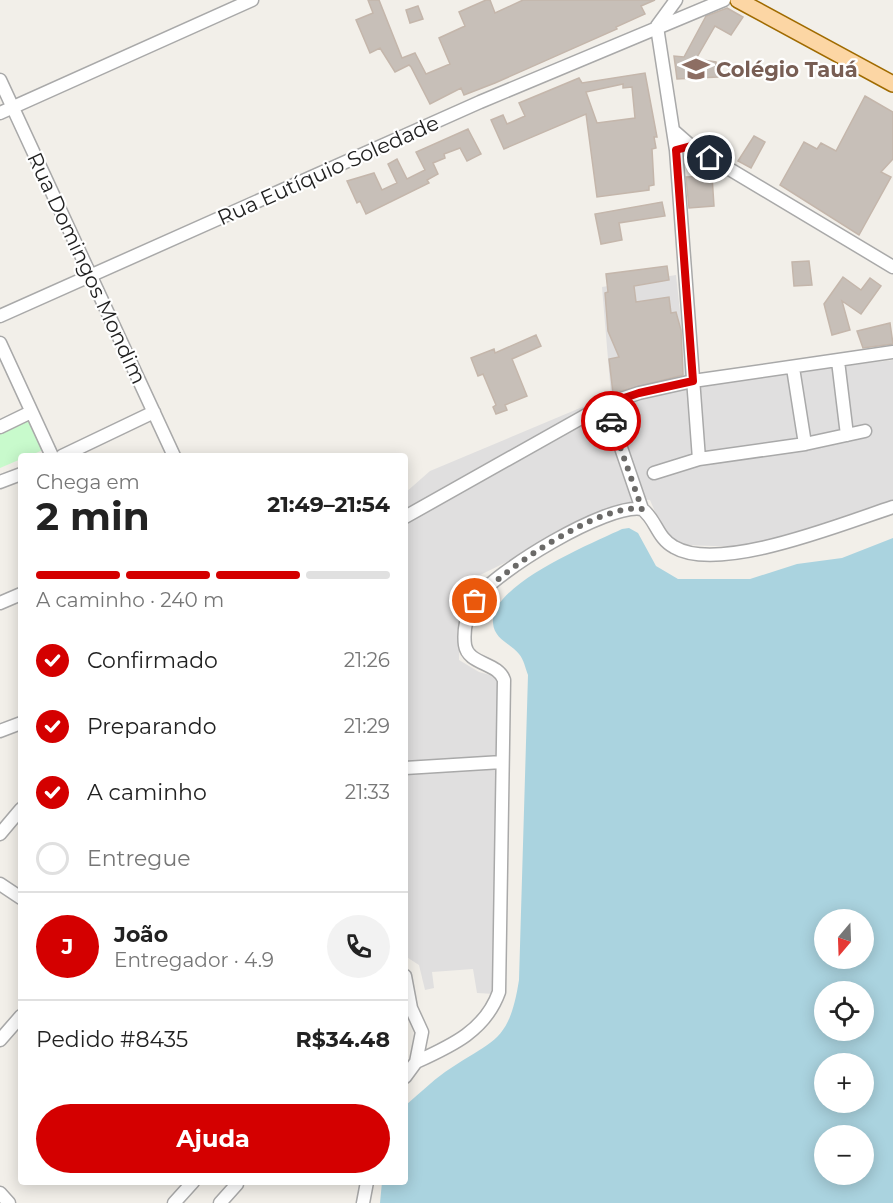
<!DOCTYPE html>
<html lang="pt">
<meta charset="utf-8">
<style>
:root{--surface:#fff;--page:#f2f2f2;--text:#222;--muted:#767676;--line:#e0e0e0;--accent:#d40000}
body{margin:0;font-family:Montserrat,sans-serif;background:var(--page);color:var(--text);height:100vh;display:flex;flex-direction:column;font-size:22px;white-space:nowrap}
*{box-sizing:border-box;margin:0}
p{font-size:20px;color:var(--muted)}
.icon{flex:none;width:33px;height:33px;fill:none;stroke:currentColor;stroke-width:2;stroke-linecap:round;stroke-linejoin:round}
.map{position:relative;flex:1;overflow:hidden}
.sheet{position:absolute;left:18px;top:453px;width:390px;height:732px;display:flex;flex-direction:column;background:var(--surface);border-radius:6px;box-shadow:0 3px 15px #0003}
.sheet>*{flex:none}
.needle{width:39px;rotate:199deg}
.controls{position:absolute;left:814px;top:909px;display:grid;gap:12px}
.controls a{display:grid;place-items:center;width:60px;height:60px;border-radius:50%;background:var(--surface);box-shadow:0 3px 15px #0003;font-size:30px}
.pin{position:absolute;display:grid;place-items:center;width:51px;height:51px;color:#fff;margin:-26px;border:3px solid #fff;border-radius:50%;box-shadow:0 2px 6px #0007}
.courier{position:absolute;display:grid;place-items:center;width:60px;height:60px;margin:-30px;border:4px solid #d40000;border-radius:50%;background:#fff;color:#222;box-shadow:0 2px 8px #0007}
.head em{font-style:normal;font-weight:700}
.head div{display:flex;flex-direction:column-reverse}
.head{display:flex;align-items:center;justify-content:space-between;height:102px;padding:0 18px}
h1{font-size:39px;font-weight:700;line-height:45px}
.bar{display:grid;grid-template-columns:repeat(4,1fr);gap:9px 6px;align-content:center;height:72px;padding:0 18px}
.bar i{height:8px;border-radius:4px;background:var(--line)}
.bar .current{background:var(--accent)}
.bar p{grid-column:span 4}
.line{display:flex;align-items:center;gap:15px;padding:0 18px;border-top:2px solid var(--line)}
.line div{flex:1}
.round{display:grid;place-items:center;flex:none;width:63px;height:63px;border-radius:32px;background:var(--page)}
ol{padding:0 18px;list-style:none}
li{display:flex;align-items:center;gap:18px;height:66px}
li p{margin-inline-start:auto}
li .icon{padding:6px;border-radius:50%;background:var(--accent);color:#fff;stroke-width:4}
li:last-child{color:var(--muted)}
li i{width:33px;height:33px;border:3px solid var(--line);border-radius:50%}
.primary-button{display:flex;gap:12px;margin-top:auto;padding:12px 18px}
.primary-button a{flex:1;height:69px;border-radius:36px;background:var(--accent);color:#fff;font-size:24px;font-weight:700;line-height:69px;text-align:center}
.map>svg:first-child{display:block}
</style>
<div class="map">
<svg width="893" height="1203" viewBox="0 0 893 1203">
<rect width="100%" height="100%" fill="#f2efe9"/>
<path fill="#e0dfdf" d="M 676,275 L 688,384 L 893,360 L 893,502 L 747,547 L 681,545 L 667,540 L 650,500 L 639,499 L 574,522 L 527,552 L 472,579 L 460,617 L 459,660 L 479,672 L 497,677 L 499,772 L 495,994 L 477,993 L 473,969 L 432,972 L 434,988 L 425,990 L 419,965 L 405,956 L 405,493 L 430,471 L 611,395 L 602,287 Z"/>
<path fill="#c8facc" d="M 27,420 L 45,449 L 29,456 L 21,456 L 21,459 L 0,468 L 0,434 Z"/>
<path fill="#aad3df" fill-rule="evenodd" d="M 629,528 L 638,533 L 656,566 L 678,579 L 750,579 L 797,564 L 842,558 L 893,538 L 893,1203 L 380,1203 L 382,1182 L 405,1182 L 406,1105 C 419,1094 431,1082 445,1072 C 493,1039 509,1044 519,980 L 528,675 C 525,667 524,660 519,654 C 510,643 494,639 493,623 C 489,585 593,543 622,529 ZM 825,920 L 864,920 L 864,958 L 825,958 ZM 825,992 L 864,992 L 864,1030 L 825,1030 ZM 825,1064 L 864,1064 L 864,1102 L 825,1102 ZM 825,1136 L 864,1136 L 864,1174 L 825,1174 Z"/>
<path fill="#c7bfb8" stroke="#c4b6ab" stroke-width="1.5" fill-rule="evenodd" d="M 368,0 L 379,0 L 402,58 L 415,53 L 426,74 L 450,64 L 439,38 L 465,26 L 459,12 L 486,0 L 490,0 L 495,13 L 523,0 L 655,0 L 641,6 L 645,14 L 616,27 L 617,29 L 495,83 L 464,95 L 461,88 L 430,104 L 411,67 L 409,65 L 395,72 L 380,48 L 370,53 L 356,20 L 373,13 Z
M 418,6 L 423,19 L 410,23 L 406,10 Z
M 727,8 L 743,17 L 731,35 L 715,26 L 696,59 L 716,62 L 718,77 L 677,79 L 674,56 L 684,57 L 706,16 Z
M 645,73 L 657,137 L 654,137 L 656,148 L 652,149 L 654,185 L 649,186 L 649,190 L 597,197 L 586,114 L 504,149 L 491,120 L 503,115 L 507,124 L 525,116 L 519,103 L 579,78 L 582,83 ZM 623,84 L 623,88 L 632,87 L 635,118 L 597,123 L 586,92 Z
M 865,96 L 893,112 L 893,159 L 881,172 L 891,177 L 859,235 L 780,185 L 804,142 L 817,149 L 821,143 L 836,151 Z
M 468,129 L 481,154 L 467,161 L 460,148 L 444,154 L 445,158 L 433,163 L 438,174 L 427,180 L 429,183 L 366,214 L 360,201 L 357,203 L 347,181 L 374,173 L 382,190 L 397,183 L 388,164 L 397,159 L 407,179 L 425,170 L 416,152 Z
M 754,136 L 765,142 L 751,168 L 738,161 Z
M 712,176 L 714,206 L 689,208 L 686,177 Z
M 662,202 L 665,216 L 619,223 L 622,240 L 601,244 L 595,214 Z
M 809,261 L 812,285 L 794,286 L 792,262 Z
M 667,266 L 669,280 L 634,286 L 636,302 L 669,297 L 671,313 L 676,312 L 681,330 L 683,375 L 613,393 L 609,359 L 619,357 L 608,331 L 605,293 L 608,292 L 606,274 Z
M 843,277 L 861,290 L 870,278 L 881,286 L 861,314 L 842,301 L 850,330 L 832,335 L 824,304 Z
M 890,323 L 893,344 L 863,348 L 857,331 Z
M 536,335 L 541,346 L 512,359 L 527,396 L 505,405 L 507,410 L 496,414 L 493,407 L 496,405 L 483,374 L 478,376 L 471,358 L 494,349 L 495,353 Z"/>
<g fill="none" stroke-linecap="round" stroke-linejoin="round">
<defs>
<path id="minor" d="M 657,26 L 676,0
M 657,27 L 676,150 L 699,459
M 0,80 L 174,456
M 0,113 L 252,0
M 675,132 L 691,146 L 893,267
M 0,316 L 480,102 L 724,0
M 0,343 L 52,456
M 838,361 L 847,435
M 793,368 L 805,444
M 606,404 L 642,509
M 0,427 L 31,412
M 62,456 L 154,412
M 654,473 L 699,459 L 805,444 L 865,431
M 0,482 L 21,474
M 405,517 L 606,404 L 639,393 L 693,381 L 893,352
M 0,603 L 21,594
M 0,731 L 21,723
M 405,768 L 502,762
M 0,834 L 21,809
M 0,884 L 21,898
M 405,976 L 411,1008 L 422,1032 L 416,1062 L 405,1077
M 0,1040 L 21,1016
M 416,1062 C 451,1046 485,1031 499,992 L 504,680 C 498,662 468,665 465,645 C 463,630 467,612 475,600 C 494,572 607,503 642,509 C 656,519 657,538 674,547 C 719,574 844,523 893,507
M 0,1193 L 9,1203
M 174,1203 L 193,1182
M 220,1203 L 237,1184
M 363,1203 L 367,1182"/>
<path id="major" d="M 738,0 L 893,84"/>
</defs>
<use href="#minor" stroke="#a9a9a9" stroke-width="15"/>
<use href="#major" stroke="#a06b00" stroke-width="18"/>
<use href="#minor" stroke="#fff" stroke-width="12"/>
<use href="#major" stroke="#fcd6a4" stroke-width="15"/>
</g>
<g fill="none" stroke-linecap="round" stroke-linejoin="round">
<path stroke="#6b6a68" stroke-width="6" stroke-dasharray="0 10.8" d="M 475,601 C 502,570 601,502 642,509 L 611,421"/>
<path stroke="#d40000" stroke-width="8" d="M 611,421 L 606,404 L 639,393 L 693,381 L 676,150 L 691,146 L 710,158"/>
</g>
<defs>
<symbol id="school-bare" viewBox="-9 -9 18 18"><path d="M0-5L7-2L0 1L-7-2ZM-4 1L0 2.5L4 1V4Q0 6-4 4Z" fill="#8d6e63" stroke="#fff" stroke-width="2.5" paint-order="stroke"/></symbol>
</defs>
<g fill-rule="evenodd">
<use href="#school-bare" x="677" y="50" width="38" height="38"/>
</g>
<g text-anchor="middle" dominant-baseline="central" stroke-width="4.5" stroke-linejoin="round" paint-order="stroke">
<g font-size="21" font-weight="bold" fill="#785e54" stroke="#fff" text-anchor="start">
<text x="716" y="69">Colégio Tauá</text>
</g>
<g font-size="21" fill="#222" stroke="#fff">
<text transform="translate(328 170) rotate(-24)">Rua Eutíquio Soledade</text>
<text transform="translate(87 268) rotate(65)">Rua Domingos Mondim</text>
</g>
</g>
</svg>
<div class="controls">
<a><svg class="needle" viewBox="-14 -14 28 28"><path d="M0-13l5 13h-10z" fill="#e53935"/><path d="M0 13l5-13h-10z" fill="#767676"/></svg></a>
<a><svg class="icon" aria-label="locate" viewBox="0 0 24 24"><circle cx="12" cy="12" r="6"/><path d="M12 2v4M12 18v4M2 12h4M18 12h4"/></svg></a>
<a>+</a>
<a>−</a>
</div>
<div class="pin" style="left:475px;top:601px;background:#ea580c"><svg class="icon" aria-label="bag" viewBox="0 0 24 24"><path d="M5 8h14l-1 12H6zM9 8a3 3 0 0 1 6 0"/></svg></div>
<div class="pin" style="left:710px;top:158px;background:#1f2937"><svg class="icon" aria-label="home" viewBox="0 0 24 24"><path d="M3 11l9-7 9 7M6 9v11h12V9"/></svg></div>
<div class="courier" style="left:611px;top:421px"><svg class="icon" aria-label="car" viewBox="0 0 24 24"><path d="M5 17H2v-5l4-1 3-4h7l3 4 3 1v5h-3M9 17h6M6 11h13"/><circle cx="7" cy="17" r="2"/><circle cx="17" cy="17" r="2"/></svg></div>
<section class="sheet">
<div class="head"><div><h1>2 min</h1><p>Chega em</p></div><em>21:49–21:54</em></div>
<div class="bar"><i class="current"></i><i class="current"></i><i class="current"></i><i></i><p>A caminho · 240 m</p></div>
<ol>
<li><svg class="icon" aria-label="check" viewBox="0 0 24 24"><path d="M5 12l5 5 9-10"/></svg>Confirmado<p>21:26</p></li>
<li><svg class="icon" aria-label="check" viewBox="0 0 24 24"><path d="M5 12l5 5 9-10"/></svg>Preparando<p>21:29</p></li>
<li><svg class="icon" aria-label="check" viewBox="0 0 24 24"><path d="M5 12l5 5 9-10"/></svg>A caminho<p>21:33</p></li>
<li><i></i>Entregue</li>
</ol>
<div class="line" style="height:108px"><b class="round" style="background:var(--accent);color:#fff">J</b><div><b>João</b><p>Entregador · 4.9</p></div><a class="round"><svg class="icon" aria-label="phone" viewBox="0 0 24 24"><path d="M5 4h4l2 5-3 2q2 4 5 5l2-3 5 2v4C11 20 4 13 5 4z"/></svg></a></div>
<div class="line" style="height:78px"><div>Pedido #8435</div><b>R$34.48</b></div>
<div class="primary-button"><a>Ajuda</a></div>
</section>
</div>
